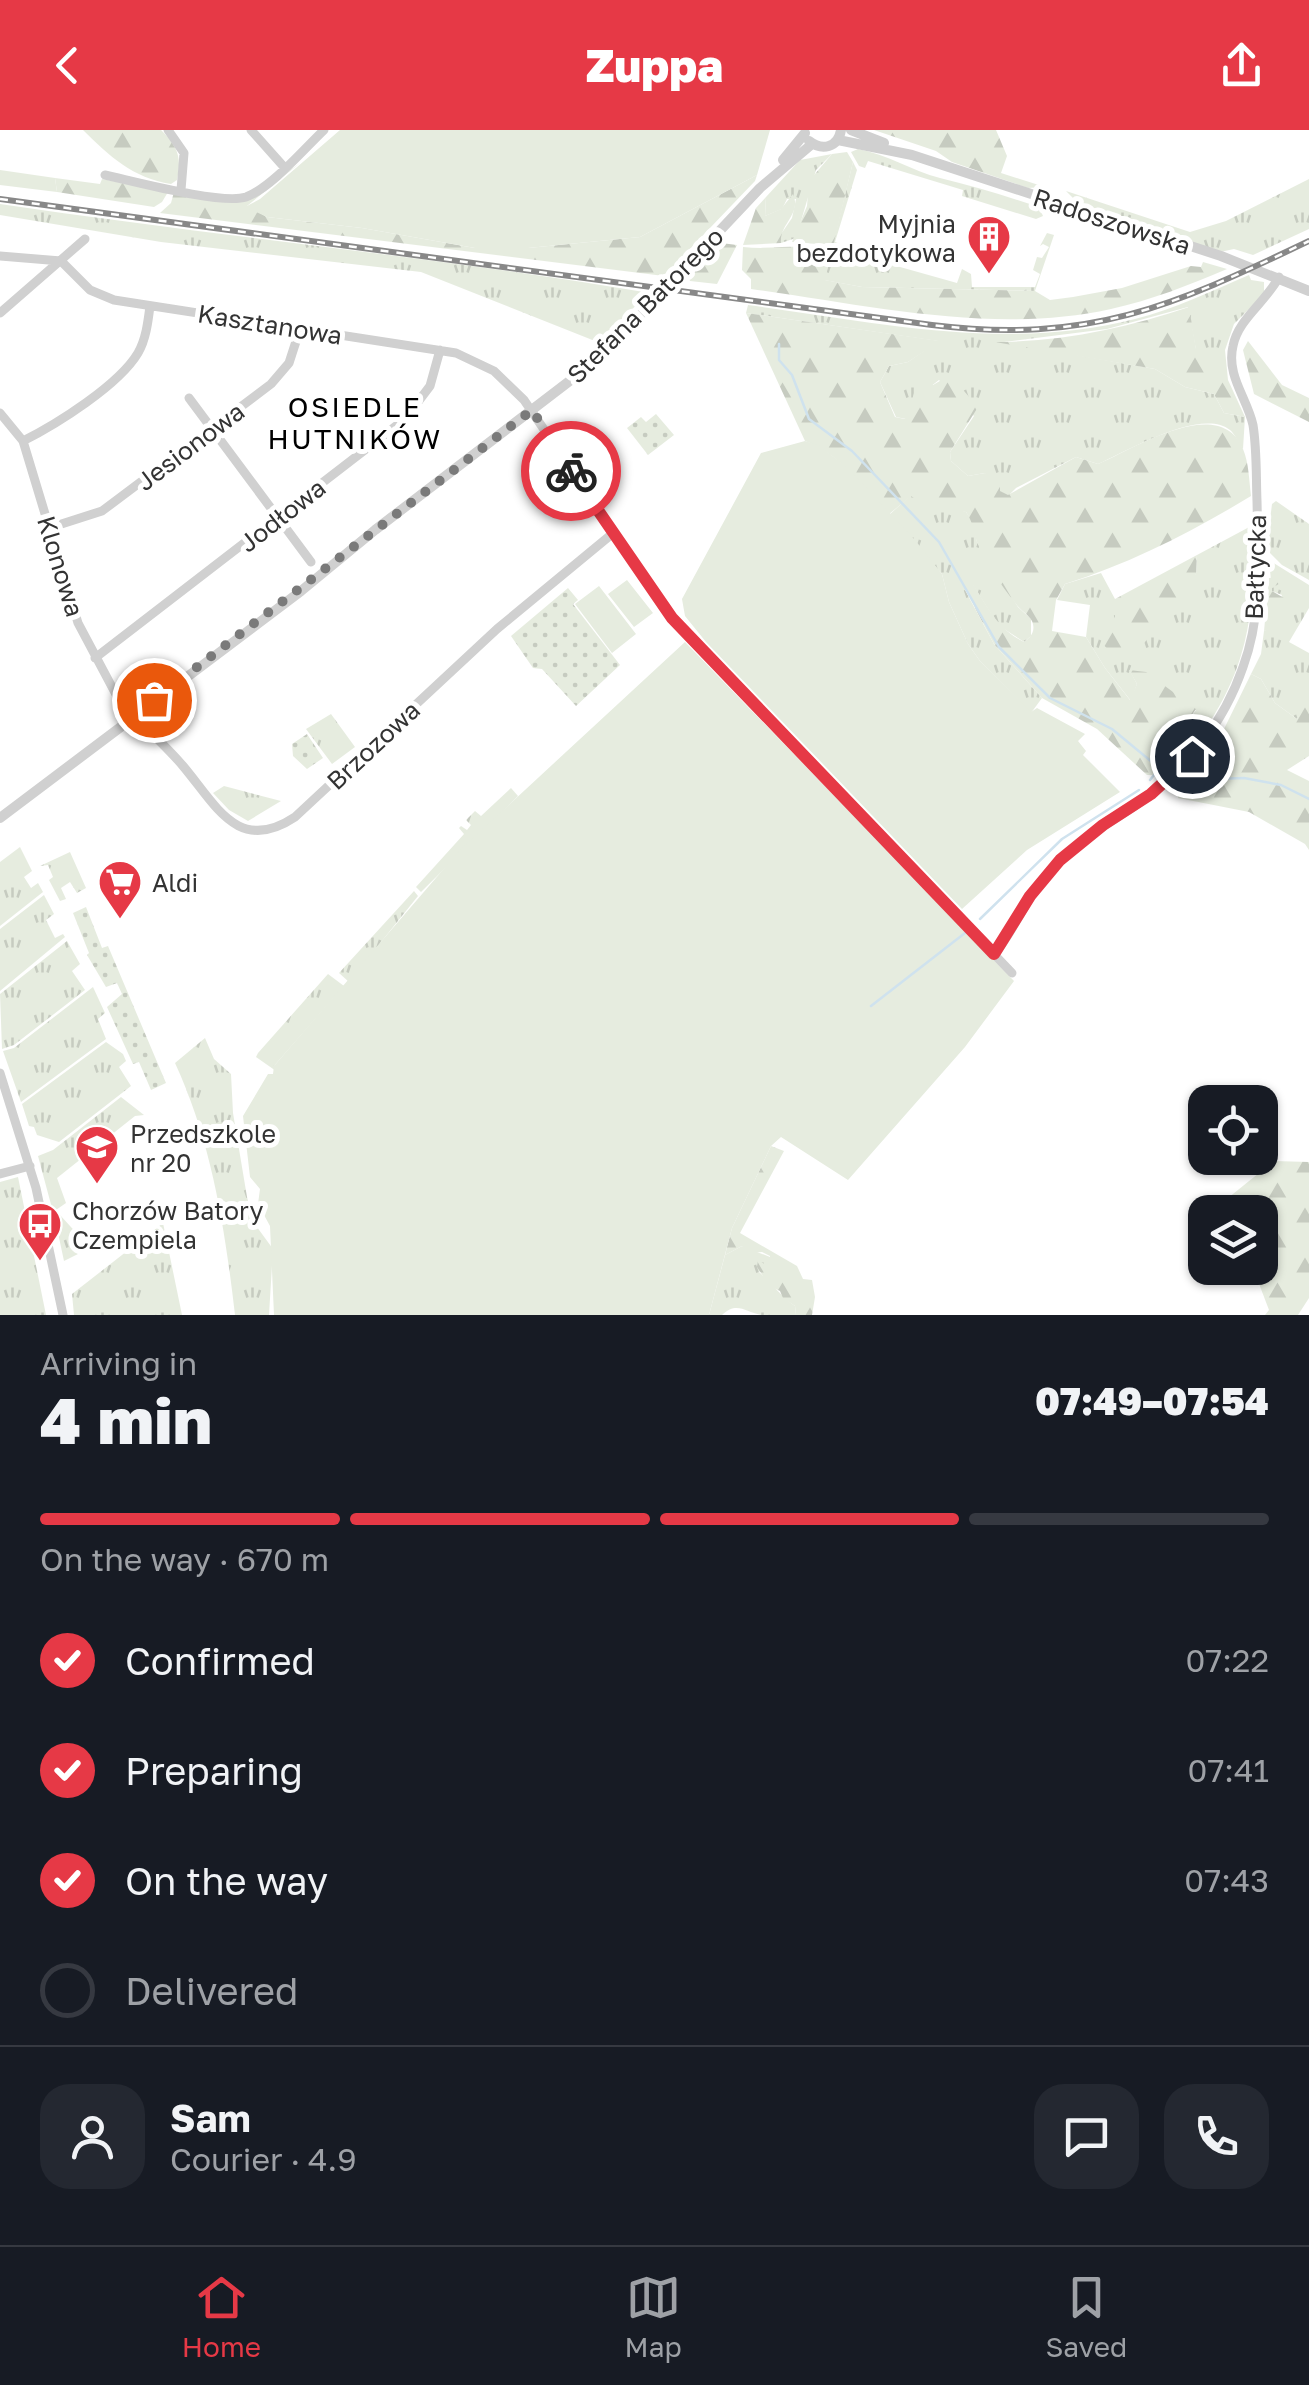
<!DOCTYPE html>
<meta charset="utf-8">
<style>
:root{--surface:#171b24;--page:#242831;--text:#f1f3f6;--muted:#9ea1a6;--line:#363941;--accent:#e63946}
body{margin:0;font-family:"Golos Text",sans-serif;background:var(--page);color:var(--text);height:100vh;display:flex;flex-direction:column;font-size:38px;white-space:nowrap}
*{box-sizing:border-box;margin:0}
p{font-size:32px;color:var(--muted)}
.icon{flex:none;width:55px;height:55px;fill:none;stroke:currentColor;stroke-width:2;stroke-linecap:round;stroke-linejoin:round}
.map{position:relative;height:1185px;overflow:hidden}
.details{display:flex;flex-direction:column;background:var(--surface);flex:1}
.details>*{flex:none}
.controls{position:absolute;left:1188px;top:955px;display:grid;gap:20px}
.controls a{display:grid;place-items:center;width:90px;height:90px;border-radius:20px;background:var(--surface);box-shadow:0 2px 8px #0004;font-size:50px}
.pin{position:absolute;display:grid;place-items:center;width:85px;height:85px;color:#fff;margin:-42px;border:5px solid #fff;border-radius:50%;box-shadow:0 2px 10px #0007}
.courier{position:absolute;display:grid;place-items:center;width:100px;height:100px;margin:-50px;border:8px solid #e63946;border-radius:50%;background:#fff;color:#222;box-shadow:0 2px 12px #0007}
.head em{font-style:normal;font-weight:800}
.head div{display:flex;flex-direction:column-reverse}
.head{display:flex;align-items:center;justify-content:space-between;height:170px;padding:0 40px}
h1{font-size:65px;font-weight:800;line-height:75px}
.bar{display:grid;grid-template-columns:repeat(4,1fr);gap:15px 10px;align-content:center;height:120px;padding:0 40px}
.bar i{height:12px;border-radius:8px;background:var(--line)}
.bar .selected{background:var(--accent)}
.bar p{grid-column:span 4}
.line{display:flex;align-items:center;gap:25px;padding:0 40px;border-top:2px solid var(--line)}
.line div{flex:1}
.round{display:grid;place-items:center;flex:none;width:105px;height:105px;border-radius:30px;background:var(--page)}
ol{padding:0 40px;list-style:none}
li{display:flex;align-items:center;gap:30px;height:110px}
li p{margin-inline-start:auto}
li .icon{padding:10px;border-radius:50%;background:var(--accent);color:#fff;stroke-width:4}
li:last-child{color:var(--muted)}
li i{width:55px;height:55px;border:5px solid var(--line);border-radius:50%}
header{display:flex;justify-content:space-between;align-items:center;height:130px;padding:0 40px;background:var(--accent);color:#fff;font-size:45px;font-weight:800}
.dock{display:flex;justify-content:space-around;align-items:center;height:140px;border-top:2px solid var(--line);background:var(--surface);font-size:28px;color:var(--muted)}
.dock a{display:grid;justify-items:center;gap:5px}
.dock .selected{color:var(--accent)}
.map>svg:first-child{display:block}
</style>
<header><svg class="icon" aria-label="back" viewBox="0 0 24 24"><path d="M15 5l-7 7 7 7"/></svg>Zuppa<svg class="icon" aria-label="share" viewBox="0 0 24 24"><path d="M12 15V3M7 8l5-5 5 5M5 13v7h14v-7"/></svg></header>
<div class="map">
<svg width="1309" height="1185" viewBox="0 0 1309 1185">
<defs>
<pattern id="grass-tufts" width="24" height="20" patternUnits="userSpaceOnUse" patternTransform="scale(2.5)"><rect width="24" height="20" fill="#e6ecdf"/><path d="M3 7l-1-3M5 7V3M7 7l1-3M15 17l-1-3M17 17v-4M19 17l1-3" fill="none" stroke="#c6cbc0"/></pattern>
<pattern id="forest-firs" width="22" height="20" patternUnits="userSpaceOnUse" patternTransform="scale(2.5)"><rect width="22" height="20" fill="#e6ecdf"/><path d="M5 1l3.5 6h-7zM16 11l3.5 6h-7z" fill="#c6cbc0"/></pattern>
<pattern id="park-dots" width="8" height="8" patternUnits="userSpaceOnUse" patternTransform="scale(2.5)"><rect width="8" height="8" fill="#e6ecdf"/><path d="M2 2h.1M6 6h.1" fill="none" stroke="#c6cbc0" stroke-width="1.8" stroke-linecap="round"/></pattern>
</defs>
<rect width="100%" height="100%" fill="#fff"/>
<path fill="url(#grass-tufts)" d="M 858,19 C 887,24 912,41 940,48 C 973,56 1006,66 1039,77 L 1043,86 L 1036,89 L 962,66 L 963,60 L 868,31 L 865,38 L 859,36 L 851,22 Z
M 832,24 L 816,40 L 796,108 L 781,113 L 779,107 L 792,88 L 796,69 L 787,69 L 782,79 L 765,86 L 766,67 L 800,30 Z
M 853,32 L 857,40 L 835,112 L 843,115 L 842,122 L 848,124 L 852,116 L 895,128 L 893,135 L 957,153 L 962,139 L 971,144 L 972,157 L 1035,157 L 1040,144 L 1033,140 L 1037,127 L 1042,128 L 1049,117 L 1043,114 L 1040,116 L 1047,103 L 1054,105 L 1035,161 L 862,157 L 824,150 Z
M 0,40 L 55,48 L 57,62 L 0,55 Z
M 1309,49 L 1309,99 L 1253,125 L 1234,119 L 1220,122 L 1078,73 L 1066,61 L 1190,102 L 1226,91 Z
M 0,74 C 215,106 430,126 644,162 L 639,168 L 642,169 L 600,213 L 421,142 L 161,112 L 0,85 Z
M 1249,145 L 1251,150 L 1264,152 L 1264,164 L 1234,194 L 1225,220 L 1196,220 L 1188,177 L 1107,199 L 1004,212 L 1155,239 L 1185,257 L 1214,264 L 1224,283 L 1245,287 L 1243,319 C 1239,314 1235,304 1230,300 C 1202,277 1127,321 1098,334 L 1076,327 L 1016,358 L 1008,366 L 999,361 L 985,343 L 968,346 L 951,331 L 950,322 L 974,286 L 939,250 L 912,271 L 913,279 L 906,289 L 896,287 L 880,252 L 889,236 L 908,232 L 938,211 L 746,183 L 748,175 C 876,192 1007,222 1135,189 C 1174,179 1212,161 1249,145 Z
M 911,365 L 966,382 L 973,392 L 977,412 L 1018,477 L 1031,489 L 1031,506 L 1024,512 L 998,495 L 973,455 L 965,460 L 994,514 L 1042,568 L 1031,583 L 980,531 L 968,514 L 949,472 L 942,444 L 889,385 Z
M 1276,371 L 1309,394 L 1309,450 L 1282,435 L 1269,422 L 1267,414 L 1272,374 Z
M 1253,395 C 1256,493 1246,552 1182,630 L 1170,623 L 1170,616 L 1196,580 L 1130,541 L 1137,554 L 1131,571 L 1105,538 L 1086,507 L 1090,475 L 1057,470 L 1065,454 L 1101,443 L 1115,469 L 1115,487 L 1196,444 L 1197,425 Z
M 1269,430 L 1309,455 L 1309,478 L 1289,512 L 1309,523 L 1309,572 L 1297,589 L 1275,573 L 1261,549 L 1251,544 L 1261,524 L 1264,501 L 1272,497 L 1282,465 L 1272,461 Z
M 331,584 L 355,617 L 332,634 L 306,599 Z
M 224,656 L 281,671 L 248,691 L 229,680 L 213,663 Z
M 511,658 L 518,666 L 421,762 L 416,757 L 464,704 L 459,698 L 461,696 L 467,700 L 471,695 L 466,690 L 475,681 L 481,686 Z
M 20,717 L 32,741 L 24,747 L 31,758 L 38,753 L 43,762 L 0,796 L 0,732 Z
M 70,722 L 86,758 L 77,763 L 70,752 L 61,758 L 66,769 L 60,771 L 49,750 L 53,747 L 48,735 L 40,736 Z
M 414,761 L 418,766 L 349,852 L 339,843 Z
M 44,765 L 54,784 L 46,790 L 55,808 L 63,804 L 65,807 L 0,861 L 0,799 Z
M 67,811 L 80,834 L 72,841 L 85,860 L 14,915 L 2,919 L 0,864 Z
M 328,844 L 344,856 L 274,936 L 276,941 L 256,927 L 258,923 Z
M 93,857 L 105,883 L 98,889 L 106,909 L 21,972 L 3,921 L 14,918 Z
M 205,908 L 214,929 L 231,944 L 233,983 L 247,1067 L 254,1093 L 273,1119 L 269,1185 L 235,1185 C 225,1099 212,1013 175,933 Z
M 106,912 L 123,924 L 126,931 L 119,937 L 131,956 L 59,1012 L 37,1005 L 34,997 L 29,996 L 22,974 Z
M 121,967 L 144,985 L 135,986 L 57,1048 L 66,1073 L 53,1082 L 38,1026 L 53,1020 Z
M 18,1047 L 46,1185 L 0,1185 L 0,1052 Z
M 60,1085 L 81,1108 L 71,1115 L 78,1124 L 64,1131 L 55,1089 Z
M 163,1093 L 182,1185 L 74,1185 L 72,1164 Z
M 742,1116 L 770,1127 L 770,1134 L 759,1142 C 771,1153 782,1167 795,1176 L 796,1185 C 785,1185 772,1185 761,1185 C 745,1182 737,1171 722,1185 L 709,1185 L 725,1125 Z"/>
<path fill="url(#forest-firs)" d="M 83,0 L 161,0 C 178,17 182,27 177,50 L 171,54 C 133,48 109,26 83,0 Z
M 874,0 L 996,0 L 1007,26 L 1001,43 L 1045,57 L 1028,58 L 952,32 L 936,21 Z
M 847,22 L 853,32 L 825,150 L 862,157 L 1035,161 L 1050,170 L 1073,167 L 1122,158 L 1191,136 L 1201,137 L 1203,132 L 1227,139 C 1189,155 1152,170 1111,179 C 994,205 868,175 751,159 L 751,149 L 742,140 L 743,117 C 771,120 795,114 823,118 L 829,115 L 792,112 L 807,76 L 809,51 L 832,24 Z
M 300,33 L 247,76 L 267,87 L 362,98 L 475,118 L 528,118 L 640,107 L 757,45 L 755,51 L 664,146 L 160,83 L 171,73 L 174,62 L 249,70 Z
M 55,48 L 100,54 L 102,49 L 168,62 L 162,72 L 154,77 L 57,62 Z
M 793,64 C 802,84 779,94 781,113 L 743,115 L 756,78 L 766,67 L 765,86 L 781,79 Z
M 721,113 L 737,115 L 717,154 L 690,151 L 689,148 Z
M 1189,177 L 1196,219 L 1225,220 L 1228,250 L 1245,287 L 1224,283 L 1214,264 L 1185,257 L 1155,239 L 995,212 C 1061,212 1127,198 1189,177 Z
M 746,183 L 940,211 L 908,232 L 889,236 L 880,252 L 895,287 L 905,289 C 914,276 910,264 920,252 L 933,255 L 950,245 L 978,277 L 950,322 L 951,331 L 968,346 L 985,343 L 1000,348 L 1000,361 L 1008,365 L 1076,327 L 1098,334 C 1135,318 1220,263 1243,319 C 1249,333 1249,351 1251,366 C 1192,402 1131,433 1065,454 L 1056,470 L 1052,501 L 1086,507 L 1105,538 L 1130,570 L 1137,554 L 1129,540 L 1146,542 L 1196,579 L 1170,616 L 1171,633 L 1161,645 L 1147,645 L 1097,599 L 1042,568 L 994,514 L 965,459 L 973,454 C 988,478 998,499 1024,512 C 1031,507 1036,501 1032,491 C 1029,485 1020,480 1016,474 C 1002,456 985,433 977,412 C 973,400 973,392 966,382 L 929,378 L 911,366 L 888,385 C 864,357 840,324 805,311 Z
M 1248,211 L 1282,255 L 1309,268 L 1309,292 L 1254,264 L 1243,220 Z
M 1197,425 L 1196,444 L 1133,528 L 1113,525 L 1101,512 L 1115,487 L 1115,469 Z
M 1278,447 L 1282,452 L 1272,458 L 1272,461 L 1284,468 L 1290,488 L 1286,494 L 1264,501 L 1269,448 Z
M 1251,544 L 1261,549 L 1275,573 L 1297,589 L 1307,571 L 1309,572 L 1309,626 L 1287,640 L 1309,651 L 1309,720 L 1305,714 L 1249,682 L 1178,668 L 1178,655 L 1224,599 Z
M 771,1016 L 784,1021 L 740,1103 L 797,1136 L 803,1149 L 812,1150 L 815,1167 L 812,1185 L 796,1185 L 795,1176 L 783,1168 L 780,1161 L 763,1153 L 763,1146 L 757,1137 L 758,1130 L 766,1135 L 770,1133 L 770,1126 L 762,1122 L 749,1123 L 742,1116 L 725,1125 L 732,1098 Z
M 1274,1031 L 1309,1032 L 1309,1168 L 1298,1185 L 1265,1185 L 1269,1180 L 1253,1138 L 1260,1138 L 1260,1082 L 1233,1082 L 1228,1068 Z"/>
<path fill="url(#park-dots)" d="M 656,284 L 674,305 L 648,325 L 627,298 L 641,287 L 646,292 Z
M 568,458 L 578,470 L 573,474 L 620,535 L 576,576 L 542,539 L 533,538 L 511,506 Z
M 307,604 L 323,628 L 307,639 L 293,626 L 292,614 Z
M 86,777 L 102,818 L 108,816 L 166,953 L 151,960 L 139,932 L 133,934 L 107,877 L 122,864 L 117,853 L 106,857 L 87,825 L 89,823 L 73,783 Z"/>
<path fill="#e6ecdf" d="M 340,0 L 770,0 L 757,45 L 640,107 L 528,118 L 475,118 L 362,98 L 267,87 L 245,77 L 260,69 Z
M 805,311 L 818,315 L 847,337 L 915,410 L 942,444 L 949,472 L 968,514 L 980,531 L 1031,582 L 1037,578 L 1085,604 L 1078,611 L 1086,621 L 1083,625 L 1120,662 L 1027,720 L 962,779 L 706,512 L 685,486 L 682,469 L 761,323 Z
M 627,450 L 653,483 L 634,497 L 608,464 Z
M 599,456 L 636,504 L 612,523 L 575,474 Z
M 685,512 L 1014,851 L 965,917 L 848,1050 L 781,1007 L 771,1016 L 732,1098 L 709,1185 L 274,1185 L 270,1096 L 258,1074 L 260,1059 L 250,1047 L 243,986 L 268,944 L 273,944 L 274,936 L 460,720 Z"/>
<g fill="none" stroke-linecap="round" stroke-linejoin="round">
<path stroke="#cfe2ee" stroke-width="2.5" d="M 779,214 L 779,230 L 792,245 L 809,289 L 852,321 L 939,412 L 999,517 L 1050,568 L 1112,599 L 1164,642
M 1150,650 L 1158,640
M 1184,650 L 1244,648 L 1281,655 L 1309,669
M 980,789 L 1062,709 L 1139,660
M 871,876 L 965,803"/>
<path stroke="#d0d0d0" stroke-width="9" d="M 168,0 L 184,23 L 181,60
M 251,0 L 284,37
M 105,45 C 133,51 222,75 246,67 C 271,58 304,19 324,0
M 0,126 L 61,131 L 90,160 L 114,170 L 456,223 L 494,241 L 524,270 L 672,488 L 1012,843
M 0,183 L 85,109
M 189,268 L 311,432
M 0,283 L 23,311 L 78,493 L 129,589
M 23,311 C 57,294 119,255 138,223 C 146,209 148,192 150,176
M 49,398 L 102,381 L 271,254 L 289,233 L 300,199
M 95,528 L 405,289 L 430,256 L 440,220
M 133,585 C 150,602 168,618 183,636 C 216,675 238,725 295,687 L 497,499 L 612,404
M 995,824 C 1019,793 1029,760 1059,731 C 1083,707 1112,692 1139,673 C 1188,639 1224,592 1243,537 C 1263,483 1258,427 1257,371 C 1256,346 1257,320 1253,295 C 1247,268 1226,245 1233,216 C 1238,189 1266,172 1279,147
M 0,943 L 36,1058 L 63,1185
M 0,1044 L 30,1036"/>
<path stroke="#d0d0d0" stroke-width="10" d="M 851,0 L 884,13
M 838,10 L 912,25 L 1221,126 L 1309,161
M 809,11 C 822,21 838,18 841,0
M 783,30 L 805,3
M 0,688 L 301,461 L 375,400 L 580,243 L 631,195 L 760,58 L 812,14"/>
<defs>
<path id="rail" d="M 0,69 L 932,195 C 1089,214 1171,177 1309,111"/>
</defs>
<use href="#rail" stroke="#888" stroke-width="6"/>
<use href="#rail" stroke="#fff" stroke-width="2.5" stroke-dasharray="8" stroke-linecap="butt"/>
</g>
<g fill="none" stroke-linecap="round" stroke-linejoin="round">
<path stroke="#7a7a7a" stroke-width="10" stroke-dasharray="0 18" d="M 154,570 L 532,280 L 571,341"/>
<path stroke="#e63946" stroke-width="12" d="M 571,341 L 672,488 L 994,824 L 1030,766 L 1060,730 L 1103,695 L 1151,664 L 1192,626"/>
</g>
<defs>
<symbol id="building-pin" viewBox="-11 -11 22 30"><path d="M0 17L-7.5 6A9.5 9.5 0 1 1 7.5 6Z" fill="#e63946" stroke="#fff"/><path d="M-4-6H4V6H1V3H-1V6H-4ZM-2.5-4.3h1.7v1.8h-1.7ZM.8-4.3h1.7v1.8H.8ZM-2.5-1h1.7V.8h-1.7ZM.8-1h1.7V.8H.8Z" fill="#fff"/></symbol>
<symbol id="supermarket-pin" viewBox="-11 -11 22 30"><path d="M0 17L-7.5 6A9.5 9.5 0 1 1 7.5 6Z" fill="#e63946" stroke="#fff"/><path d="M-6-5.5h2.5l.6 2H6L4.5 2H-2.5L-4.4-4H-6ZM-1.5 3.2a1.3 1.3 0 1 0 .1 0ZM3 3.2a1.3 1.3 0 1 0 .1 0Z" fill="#fff"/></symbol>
<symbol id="school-pin" viewBox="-11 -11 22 30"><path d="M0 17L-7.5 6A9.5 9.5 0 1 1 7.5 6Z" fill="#e63946" stroke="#fff"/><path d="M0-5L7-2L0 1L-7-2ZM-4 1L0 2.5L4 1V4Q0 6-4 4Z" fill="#fff"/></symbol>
<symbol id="bus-pin" viewBox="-11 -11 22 30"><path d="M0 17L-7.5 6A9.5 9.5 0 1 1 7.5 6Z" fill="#e63946" stroke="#fff"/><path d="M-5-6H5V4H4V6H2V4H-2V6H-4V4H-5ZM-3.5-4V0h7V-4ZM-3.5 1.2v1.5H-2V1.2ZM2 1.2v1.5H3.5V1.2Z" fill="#fff"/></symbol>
</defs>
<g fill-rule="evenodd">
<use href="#building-pin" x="964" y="82" width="50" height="68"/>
<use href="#supermarket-pin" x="95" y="727" width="50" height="68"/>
<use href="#school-pin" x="72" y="992" width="50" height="68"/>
<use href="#bus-pin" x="15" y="1069" width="50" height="68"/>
</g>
<g text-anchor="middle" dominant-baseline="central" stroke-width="10" stroke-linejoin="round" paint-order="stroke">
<g font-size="25" fill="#333" stroke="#fff">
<text transform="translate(1112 91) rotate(18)">Radoszowska</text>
<text transform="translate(645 175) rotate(-45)">Stefana Batorego</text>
<text transform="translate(270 194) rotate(9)">Kasztanowa</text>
<text transform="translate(190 316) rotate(-37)">Jesionowa</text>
<text transform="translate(282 385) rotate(-38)">Jodłowa</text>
<text transform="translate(61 436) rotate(73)">Klonowa</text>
<text transform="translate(1255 437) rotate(-88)">Bałtycka</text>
<text transform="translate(373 615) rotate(-43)">Brzozowa</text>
</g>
<g font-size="25" fill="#333" stroke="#fff" text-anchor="start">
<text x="956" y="93" text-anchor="end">Myjnia<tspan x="956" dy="29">bezdotykowa</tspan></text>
<text x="152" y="752">Aldi</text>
<text x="130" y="1003">Przedszkole<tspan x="130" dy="29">nr 20</tspan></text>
<text x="72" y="1080">Chorzów Batory<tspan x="72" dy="29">Czempiela</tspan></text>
</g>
<g font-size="28" letter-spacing="2.5" fill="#000" stroke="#fff">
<text x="355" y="276">OSIEDLE<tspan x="355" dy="32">HUTNIKÓW</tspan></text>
</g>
</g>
</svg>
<div class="controls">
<a><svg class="icon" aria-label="locate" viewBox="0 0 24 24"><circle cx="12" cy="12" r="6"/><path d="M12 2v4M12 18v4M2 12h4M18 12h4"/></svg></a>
<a><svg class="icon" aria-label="layers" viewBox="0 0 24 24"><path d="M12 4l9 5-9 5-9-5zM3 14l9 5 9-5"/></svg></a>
</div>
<div class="pin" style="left:154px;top:570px;background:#ea580c"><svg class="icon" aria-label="bag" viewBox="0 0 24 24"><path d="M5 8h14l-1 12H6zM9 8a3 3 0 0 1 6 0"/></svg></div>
<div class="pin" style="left:1192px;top:626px;background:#1f2937"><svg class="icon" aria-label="home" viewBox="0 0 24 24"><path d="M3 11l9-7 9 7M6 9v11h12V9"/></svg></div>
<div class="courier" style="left:571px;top:341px"><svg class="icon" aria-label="bike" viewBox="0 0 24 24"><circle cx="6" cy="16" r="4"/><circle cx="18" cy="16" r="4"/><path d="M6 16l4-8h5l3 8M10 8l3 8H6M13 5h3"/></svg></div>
</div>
<section class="details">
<div class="head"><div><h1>4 min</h1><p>Arriving in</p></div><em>07:49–07:54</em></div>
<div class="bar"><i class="selected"></i><i class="selected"></i><i class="selected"></i><i></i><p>On the way · 670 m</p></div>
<ol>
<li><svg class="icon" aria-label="check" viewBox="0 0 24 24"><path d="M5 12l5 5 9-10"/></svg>Confirmed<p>07:22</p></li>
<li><svg class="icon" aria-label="check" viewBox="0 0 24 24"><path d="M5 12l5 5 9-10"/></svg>Preparing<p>07:41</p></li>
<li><svg class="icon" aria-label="check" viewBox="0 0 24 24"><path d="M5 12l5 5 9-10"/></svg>On the way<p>07:43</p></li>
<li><i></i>Delivered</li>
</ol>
<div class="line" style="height:180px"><a class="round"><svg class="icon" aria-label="person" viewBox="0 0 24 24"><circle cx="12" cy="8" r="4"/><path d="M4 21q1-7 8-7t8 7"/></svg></a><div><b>Sam</b><p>Courier · 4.9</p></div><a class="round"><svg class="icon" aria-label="chat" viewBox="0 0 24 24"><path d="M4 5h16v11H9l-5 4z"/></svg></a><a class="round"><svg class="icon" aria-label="phone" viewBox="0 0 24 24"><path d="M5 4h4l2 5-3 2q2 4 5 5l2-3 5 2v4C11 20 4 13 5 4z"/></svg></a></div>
</section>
<nav class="dock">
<a class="selected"><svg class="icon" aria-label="home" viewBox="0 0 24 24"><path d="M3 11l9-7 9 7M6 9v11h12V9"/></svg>Home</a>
<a><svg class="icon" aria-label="map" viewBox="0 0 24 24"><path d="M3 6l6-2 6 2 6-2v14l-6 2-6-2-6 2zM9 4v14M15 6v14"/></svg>Map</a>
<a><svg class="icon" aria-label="saved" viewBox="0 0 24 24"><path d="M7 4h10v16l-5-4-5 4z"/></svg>Saved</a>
</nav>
